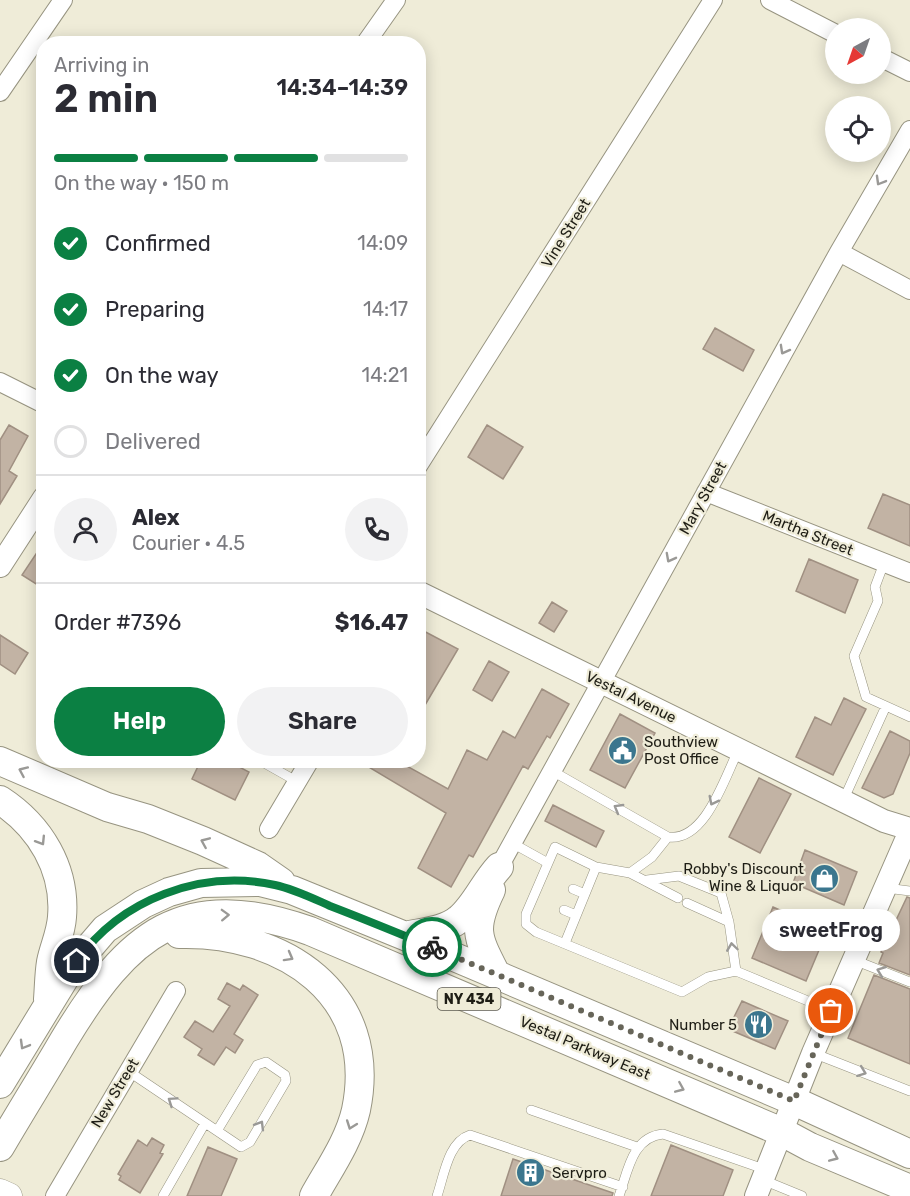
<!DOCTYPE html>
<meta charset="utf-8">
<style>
:root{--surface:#fff;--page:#f2f2f3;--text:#2b2b33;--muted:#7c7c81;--line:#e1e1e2;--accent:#0b8043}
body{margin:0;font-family:Rubik,sans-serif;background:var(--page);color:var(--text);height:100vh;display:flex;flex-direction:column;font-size:22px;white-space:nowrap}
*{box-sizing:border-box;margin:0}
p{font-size:20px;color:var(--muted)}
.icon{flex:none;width:33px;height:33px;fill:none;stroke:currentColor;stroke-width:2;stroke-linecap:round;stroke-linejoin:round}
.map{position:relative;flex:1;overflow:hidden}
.panel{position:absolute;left:36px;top:36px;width:390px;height:732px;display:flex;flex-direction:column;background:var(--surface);border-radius:24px;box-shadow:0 3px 15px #0003}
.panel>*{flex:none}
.needle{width:39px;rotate:220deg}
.buttons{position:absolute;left:825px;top:18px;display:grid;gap:12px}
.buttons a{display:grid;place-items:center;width:66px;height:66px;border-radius:50%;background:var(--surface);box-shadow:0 3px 15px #0003;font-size:30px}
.pin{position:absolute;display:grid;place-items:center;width:51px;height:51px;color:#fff;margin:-26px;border:3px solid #fff;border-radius:50%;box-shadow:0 2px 6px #0007}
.courier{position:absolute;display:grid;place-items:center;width:60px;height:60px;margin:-30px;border:4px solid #0b8043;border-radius:50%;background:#fff;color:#222;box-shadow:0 2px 8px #0007}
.bubble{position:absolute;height:42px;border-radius:21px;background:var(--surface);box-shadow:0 3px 15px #0003;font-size:20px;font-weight:600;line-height:42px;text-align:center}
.summary em{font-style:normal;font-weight:600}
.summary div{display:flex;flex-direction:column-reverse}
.summary{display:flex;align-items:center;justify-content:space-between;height:102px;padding:0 18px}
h1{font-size:39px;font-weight:600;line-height:45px}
.bar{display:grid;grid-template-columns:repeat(4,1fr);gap:9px 6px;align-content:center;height:72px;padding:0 18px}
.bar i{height:8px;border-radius:4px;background:var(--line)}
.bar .active{background:var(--accent)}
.bar p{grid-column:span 4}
.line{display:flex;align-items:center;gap:15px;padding:0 18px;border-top:2px solid var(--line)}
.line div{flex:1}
.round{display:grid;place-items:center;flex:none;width:63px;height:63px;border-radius:32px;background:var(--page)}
ol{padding:0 18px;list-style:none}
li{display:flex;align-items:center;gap:18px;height:66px}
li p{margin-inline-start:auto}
li .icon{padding:6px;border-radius:50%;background:var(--accent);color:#fff;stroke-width:4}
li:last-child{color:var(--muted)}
li i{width:33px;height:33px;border:3px solid var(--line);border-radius:50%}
.button{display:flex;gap:12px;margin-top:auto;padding:12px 18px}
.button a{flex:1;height:69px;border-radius:36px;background:var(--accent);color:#fff;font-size:24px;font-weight:600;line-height:69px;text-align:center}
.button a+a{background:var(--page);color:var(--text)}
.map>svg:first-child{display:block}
</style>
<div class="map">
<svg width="910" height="1196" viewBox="0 0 910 1196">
<rect width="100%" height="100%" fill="#efecd8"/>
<path fill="#c2b3a4" stroke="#a09082" stroke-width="1.5" d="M 715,328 L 754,350 L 743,371 L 703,349 Z
M 9,425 L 28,436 L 9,471 L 17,476 L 0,504 L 0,440 Z
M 487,425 L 523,447 L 503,479 L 468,457 Z
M 883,494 L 910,505 L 910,546 L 868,528 Z
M 44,542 L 44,589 L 22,575 Z
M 809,559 L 858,580 L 845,613 L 796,591 Z
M 552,602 L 567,611 L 554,632 L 539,623 Z
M 418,628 L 458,649 L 418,717 Z
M 0,635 L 28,653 L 15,674 L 0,664 Z
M 489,661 L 509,672 L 492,701 L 473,690 Z
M 542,689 L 569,704 L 550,738 L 547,736 L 528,769 L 523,766 L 473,857 L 469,855 L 451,887 L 418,868 L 446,813 L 357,760 L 396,760 L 448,789 L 467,750 L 487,760 L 503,731 L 515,738 Z
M 844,698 L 866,709 L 833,775 L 796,757 L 815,717 L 831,725 Z
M 620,714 L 655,733 L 625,788 L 590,770 Z
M 890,731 L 910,741 L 910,753 L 893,794 L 884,798 L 862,788 Z
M 201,760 L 226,760 L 249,772 L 235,800 L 192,779 Z
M 759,778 L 791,794 L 760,853 L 729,837 Z
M 553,805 L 604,831 L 596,847 L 545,821 Z
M 805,850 L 857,872 L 844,905 L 793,883 Z
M 907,897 L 910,898 L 910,975 L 879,963 L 883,953 L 881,952 Z
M 773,907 L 827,931 L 806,981 L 752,958 Z
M 874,975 L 910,989 L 910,1064 L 848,1038 Z
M 227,983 L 240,990 L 243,985 L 258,995 L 234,1034 L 243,1040 L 235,1053 L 226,1047 L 214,1065 L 198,1055 L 202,1049 L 184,1037 L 195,1021 L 213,1032 L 230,1006 L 218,999 Z
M 742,1001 L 788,1021 L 775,1049 L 728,1029 Z
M 152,1138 L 164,1145 L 160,1153 L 163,1154 L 140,1193 L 119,1180 L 121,1176 L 118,1174 L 138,1140 L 147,1146 Z
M 671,1145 L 733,1170 L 723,1196 L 651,1196 Z
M 208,1147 L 237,1159 L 221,1196 L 187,1196 Z
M 513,1159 L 613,1193 L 612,1196 L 501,1196 Z"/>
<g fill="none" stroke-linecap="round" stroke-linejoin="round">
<defs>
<path id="service" d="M 884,563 L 875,587 L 878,601 L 854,656 L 866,697 L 910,717
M 259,760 L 298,782
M 554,772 L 668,837 C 705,842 724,779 738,751
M 843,801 L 886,706
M 512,843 L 548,863
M 596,867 L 555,847 L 526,914 L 526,924 L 536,932 L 682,992 L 708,977 L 736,971 L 832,1011
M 630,873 L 652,857 L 668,837
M 647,880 L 679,876 L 721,893 L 729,922 L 736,971
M 886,888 L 910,891
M 573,889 L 585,894
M 687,903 L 729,922
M 564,910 L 576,915
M 565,943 L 596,867 L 630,873 L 678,898
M 854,960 L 910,982
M 813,1053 L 910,1091
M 128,1071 L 241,1147 L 250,1142 L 286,1081 L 285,1075 L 266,1062 L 257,1065 L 217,1131
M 531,1110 L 637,1147
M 763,1180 L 802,1196
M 163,1196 L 205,1123
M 437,1196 C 444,1176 448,1142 470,1135 L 623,1187
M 619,1196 C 628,1171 632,1137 663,1134 L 767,1170"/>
<path id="minor" d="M 770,0 L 836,34
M 365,44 L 396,0
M 880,57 L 910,72
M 0,92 L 63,0
M 839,252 L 910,290
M 0,382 L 44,404
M 418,466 L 713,0
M 706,492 L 910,573
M 269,829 L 310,760
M 499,867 L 839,252 L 910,130
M 55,1196 L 176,991"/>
<path id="tertiary" d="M 0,566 L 44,498
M 418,592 L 884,821 L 910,829
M 756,1196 L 813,1053 L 910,831"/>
<path id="secondary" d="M 0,1192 L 9,1196"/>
<path id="primary" d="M 0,761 L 107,807 L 148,819 L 203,841 L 258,866 L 281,882
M 0,800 C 40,826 66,869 62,917 C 61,933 54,947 51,962 C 49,974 49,987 48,999
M 491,890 C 472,929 477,937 496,974
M 179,934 C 283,931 380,994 356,1110 C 349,1141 329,1169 314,1196
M 405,936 C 422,932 445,931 459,919 C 475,906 484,883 499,867
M 0,1084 L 69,971 L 105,929 L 143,904 L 169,892 L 201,883 L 260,882 L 292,890 L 405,936 L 794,1101 L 910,1154
M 0,1147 C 21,1111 43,1076 64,1040 C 128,934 182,886 310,931 L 782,1132 L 810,1147 L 910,1189"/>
</defs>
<use href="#service" stroke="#979481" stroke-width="10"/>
<use href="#minor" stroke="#979481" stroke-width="20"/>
<use href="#tertiary" stroke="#979481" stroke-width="24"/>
<use href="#secondary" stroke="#979481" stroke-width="27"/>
<use href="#primary" stroke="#979481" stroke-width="30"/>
<use href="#service" stroke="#fff" stroke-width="9"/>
<use href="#minor" stroke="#fff" stroke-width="18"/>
<use href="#tertiary" stroke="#fff" stroke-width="22"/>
<use href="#secondary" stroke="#fff" stroke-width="26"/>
<use href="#primary" stroke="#fff" stroke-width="28"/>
</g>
<defs><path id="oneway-chevron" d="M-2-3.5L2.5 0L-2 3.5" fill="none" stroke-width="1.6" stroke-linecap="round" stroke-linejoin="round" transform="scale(1.5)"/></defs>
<g stroke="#9a9996">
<use href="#oneway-chevron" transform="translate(880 181) rotate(120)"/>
<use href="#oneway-chevron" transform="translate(784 350) rotate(119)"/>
<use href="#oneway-chevron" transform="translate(670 558) rotate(118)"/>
<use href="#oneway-chevron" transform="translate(23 771) rotate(-156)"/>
<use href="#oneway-chevron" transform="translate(713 801) rotate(117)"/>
<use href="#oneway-chevron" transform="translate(618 808) rotate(-150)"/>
<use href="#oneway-chevron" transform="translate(41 841) rotate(58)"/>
<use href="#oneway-chevron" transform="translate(205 842) rotate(-157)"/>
<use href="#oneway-chevron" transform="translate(225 915) rotate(-2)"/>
<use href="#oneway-chevron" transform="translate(732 947) rotate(-98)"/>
<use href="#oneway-chevron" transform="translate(289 957) rotate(29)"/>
<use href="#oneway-chevron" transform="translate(881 971) rotate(-159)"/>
<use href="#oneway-chevron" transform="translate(24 1045) rotate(120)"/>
<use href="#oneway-chevron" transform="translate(862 1072) rotate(21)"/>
<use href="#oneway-chevron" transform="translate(680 1088) rotate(23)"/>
<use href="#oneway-chevron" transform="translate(172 1101) rotate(-146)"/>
<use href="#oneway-chevron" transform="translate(260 1125) rotate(-59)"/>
<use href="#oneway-chevron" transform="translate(351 1125) rotate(110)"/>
<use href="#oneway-chevron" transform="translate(834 1157) rotate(23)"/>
</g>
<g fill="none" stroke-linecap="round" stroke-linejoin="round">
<path stroke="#676559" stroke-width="6" stroke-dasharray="0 10.8" d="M 432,947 L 794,1101 L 831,1011"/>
<path stroke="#0b8043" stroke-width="8" d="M 77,961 C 121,899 201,869 275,885 C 294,889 312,898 330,906 C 364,919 398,933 432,947"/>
</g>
<defs>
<symbol id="civic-disc" viewBox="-11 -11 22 22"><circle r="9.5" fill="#3b768e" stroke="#efecd8"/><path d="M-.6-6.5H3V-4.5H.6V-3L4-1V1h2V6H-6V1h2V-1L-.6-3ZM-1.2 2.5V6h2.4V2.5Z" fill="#fff"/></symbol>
<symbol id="shop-disc" viewBox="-11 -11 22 22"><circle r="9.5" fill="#3b768e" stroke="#efecd8"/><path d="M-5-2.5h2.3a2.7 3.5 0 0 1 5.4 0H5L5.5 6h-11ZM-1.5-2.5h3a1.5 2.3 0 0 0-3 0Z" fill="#fff"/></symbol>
<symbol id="restaurant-disc" viewBox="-11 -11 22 22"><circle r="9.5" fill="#3b768e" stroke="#efecd8"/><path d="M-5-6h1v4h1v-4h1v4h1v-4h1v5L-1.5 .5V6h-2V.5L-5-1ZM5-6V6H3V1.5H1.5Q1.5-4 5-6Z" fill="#fff"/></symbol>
<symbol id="building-disc" viewBox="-11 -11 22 22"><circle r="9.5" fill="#3b768e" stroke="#efecd8"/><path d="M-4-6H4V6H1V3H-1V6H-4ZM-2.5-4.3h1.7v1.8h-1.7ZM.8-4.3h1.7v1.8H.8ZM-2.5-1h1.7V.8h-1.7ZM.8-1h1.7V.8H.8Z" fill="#fff"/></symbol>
</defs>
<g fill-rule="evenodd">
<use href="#civic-disc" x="606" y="734" width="33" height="33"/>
<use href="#shop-disc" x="808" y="862" width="33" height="33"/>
<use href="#restaurant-disc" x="742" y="1008" width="33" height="33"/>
<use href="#building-disc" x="514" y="1156" width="33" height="33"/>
</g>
<g text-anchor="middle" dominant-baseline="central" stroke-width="4.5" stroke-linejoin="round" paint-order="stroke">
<rect fill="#efecd8" stroke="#5d5b50" stroke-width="1.5" x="437.5" y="988" width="63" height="22" rx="4.5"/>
<g font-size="14" font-weight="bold" fill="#1e1d15">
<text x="469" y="999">NY 434</text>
</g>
<g font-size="15" fill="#1e1d15" stroke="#efecd8">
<text transform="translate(566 233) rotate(-58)">Vine Street</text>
<text transform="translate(703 498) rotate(-61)">Mary Street</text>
<text transform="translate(808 533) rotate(22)">Martha Street</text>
<text transform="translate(631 697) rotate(26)">Vestal Avenue</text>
<text transform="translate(585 1048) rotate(23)">Vestal Parkway East</text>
<text transform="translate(115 1093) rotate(-59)">New Street</text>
</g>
<g font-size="15" fill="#1e1d15" stroke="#efecd8" text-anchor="start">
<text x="644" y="742">Southview<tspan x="644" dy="17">Post Office</tspan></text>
<text x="804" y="869" text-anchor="end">Robby's Discount<tspan x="804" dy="17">Wine &amp; Liquor</tspan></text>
<text x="737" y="1025" text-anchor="end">Number 5</text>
<text x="552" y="1173">Servpro</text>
</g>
</g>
</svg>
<div class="buttons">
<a><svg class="needle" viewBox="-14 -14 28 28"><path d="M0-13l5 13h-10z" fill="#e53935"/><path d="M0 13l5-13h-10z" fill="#7c7c81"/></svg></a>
<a><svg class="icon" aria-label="locate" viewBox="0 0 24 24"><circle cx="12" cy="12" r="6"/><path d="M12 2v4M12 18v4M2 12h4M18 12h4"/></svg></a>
</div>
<div class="pin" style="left:831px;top:1011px;background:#ea580c"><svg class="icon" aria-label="bag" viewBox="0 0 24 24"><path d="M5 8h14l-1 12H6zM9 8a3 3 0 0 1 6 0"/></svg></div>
<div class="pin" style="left:77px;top:961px;background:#1f2937"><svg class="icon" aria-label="home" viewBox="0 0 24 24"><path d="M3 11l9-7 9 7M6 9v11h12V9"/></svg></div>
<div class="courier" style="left:432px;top:947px"><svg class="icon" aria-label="bike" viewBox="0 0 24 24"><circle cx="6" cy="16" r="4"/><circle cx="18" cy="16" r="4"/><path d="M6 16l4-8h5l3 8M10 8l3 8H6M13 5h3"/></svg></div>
<div class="bubble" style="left:762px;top:909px;width:138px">sweetFrog</div>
<section class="panel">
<div class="summary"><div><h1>2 min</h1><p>Arriving in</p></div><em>14:34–14:39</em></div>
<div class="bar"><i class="active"></i><i class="active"></i><i class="active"></i><i></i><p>On the way · 150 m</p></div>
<ol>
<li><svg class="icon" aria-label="check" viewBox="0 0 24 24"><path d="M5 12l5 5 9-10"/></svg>Confirmed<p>14:09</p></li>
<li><svg class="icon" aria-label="check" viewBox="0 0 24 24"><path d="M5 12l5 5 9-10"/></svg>Preparing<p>14:17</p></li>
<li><svg class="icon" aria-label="check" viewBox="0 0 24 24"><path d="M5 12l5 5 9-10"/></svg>On the way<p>14:21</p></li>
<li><i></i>Delivered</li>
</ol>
<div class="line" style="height:108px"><a class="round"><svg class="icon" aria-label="person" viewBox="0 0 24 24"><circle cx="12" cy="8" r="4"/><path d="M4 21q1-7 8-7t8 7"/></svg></a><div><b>Alex</b><p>Courier · 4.5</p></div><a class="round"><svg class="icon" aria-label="phone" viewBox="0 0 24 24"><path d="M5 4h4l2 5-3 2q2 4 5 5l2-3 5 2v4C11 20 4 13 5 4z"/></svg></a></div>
<div class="line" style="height:78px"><div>Order #7396</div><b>$16.47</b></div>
<div class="button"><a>Help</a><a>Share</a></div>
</section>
</div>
